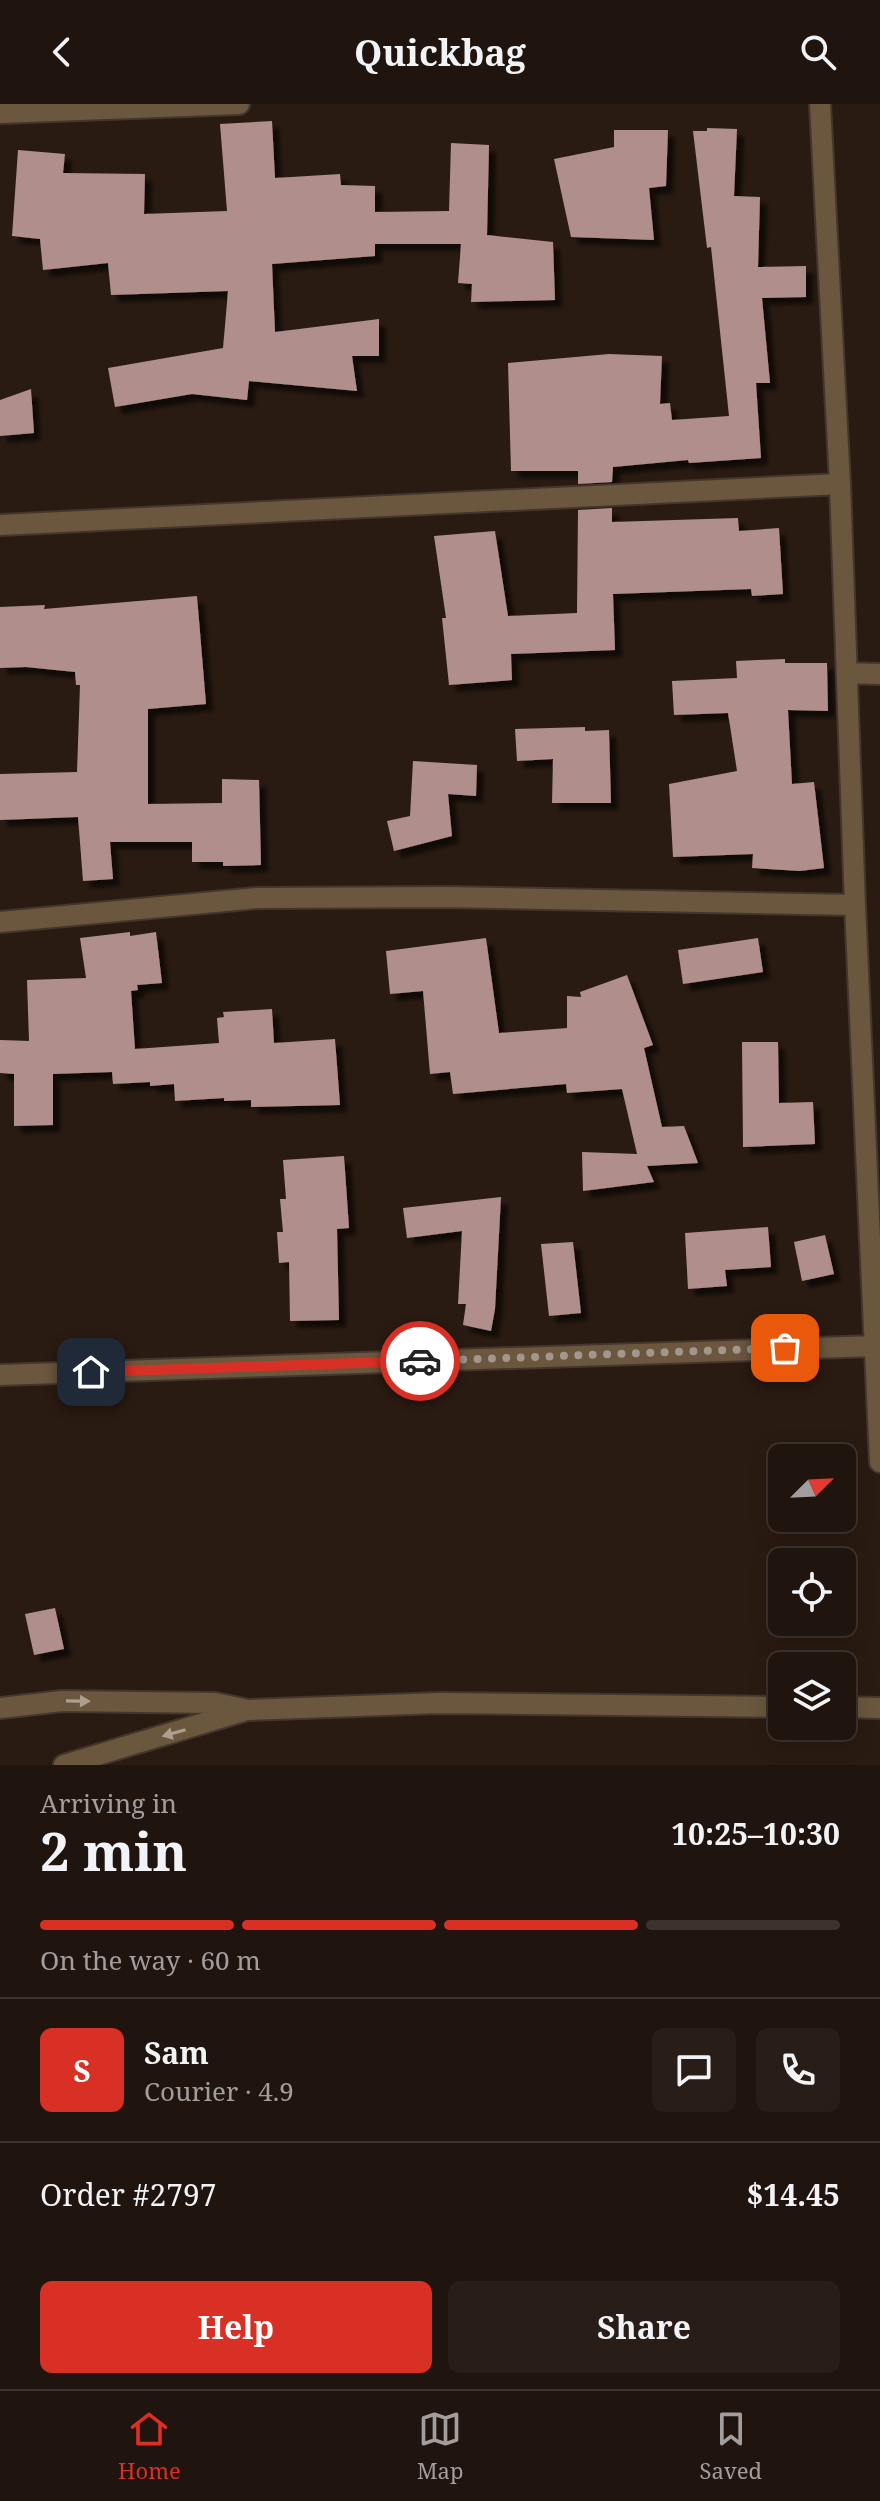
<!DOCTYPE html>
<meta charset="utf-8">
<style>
:root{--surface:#20140e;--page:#281d17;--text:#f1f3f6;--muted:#a29e9e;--line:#3d332e;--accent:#d93025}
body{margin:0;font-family:"Noto Serif",serif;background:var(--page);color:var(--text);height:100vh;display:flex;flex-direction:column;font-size:30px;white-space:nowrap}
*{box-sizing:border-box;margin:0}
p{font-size:26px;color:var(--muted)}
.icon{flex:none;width:44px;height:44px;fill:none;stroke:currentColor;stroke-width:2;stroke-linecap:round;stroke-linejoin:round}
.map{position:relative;height:1661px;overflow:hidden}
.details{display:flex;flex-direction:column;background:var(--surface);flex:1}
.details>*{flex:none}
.needle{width:52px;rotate:66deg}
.buttons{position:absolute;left:768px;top:1340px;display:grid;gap:16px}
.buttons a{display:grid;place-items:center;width:88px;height:88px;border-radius:12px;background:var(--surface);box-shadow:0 4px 20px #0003,0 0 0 2px var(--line);font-size:40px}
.pin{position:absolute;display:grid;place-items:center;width:68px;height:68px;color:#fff;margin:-34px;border-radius:16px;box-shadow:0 4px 12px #0006}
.courier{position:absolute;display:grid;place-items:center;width:80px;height:80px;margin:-40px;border:6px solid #d93025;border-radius:50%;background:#fff;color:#222;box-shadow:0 2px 10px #0007}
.head em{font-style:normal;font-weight:700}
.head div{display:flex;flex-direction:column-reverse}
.head{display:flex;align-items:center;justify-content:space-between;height:136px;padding:0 40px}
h1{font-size:52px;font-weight:700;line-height:60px}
.bar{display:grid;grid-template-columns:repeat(4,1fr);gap:12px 8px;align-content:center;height:96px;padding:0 40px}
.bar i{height:10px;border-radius:6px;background:var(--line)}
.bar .active{background:var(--accent)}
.bar p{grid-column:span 4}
.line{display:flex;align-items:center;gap:20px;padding:0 40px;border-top:2px solid var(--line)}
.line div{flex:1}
.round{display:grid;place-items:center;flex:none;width:84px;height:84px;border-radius:12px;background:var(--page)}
.cta{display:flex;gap:16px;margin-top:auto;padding:16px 40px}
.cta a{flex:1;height:92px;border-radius:12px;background:var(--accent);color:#fff;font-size:32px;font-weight:700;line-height:92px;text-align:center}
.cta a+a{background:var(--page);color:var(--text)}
header{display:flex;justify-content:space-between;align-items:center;height:104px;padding:0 40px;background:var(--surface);font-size:36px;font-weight:700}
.dock{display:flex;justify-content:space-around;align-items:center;height:112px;border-top:2px solid var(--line);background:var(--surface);font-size:22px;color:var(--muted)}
.dock a{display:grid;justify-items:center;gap:4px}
.dock .active{color:var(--accent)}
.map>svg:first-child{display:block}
</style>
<header><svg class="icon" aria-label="back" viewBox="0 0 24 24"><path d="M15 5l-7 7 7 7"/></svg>Quickbag<svg class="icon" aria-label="search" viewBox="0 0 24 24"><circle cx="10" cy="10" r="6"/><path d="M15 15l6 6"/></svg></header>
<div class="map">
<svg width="880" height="1661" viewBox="0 0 880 1661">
<defs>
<filter id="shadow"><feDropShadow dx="7" dy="7" stdDeviation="2" flood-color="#0009"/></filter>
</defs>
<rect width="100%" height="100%" fill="#2a1b12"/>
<path fill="#b08e8b" filter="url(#shadow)" d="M 272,17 L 275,74 L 340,70 L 341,81 L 375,82 L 375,108 L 449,107 L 451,39 L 489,41 L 487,131 L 553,138 L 555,196 L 471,198 L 472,180 L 458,179 L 461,140 L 375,140 L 375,152 L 272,160 L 275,228 L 379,215 L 379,252 L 352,252 L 357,287 L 249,277 L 247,296 L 192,290 L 115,303 L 108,264 L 223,244 L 228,187 L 111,191 L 108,159 L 43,166 L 40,135 L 12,132 L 18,46 L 65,50 L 63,69 L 145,70 L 144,110 L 227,107 L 220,20 Z
M 707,24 L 737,25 L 734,92 L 760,93 L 758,163 L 806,162 L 806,193 L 762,194 L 770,279 L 756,279 L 761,354 L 689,359 L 688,356 L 613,363 L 612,378 L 578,380 L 578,367 L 511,367 L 508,259 L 609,250 L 662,252 L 660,300 L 670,299 L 672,316 L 729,312 L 711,143 L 707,144 L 693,27 L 707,27 Z
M 614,26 L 668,26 L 666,82 L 649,84 L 654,136 L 571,133 L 554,55 L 614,43 Z
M 31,285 L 34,329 L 0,332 L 0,296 Z
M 612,404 L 612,418 L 738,414 L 739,427 L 779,424 L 783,490 L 752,492 L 751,485 L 613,490 L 615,546 L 511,550 L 512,576 L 449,581 L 442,514 L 446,514 L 434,432 L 495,427 L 508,512 L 577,509 L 578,406 Z
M 197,492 L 206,600 L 148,605 L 148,700 L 222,699 L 222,675 L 259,676 L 261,761 L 223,762 L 223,758 L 192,758 L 192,738 L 110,738 L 113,775 L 83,777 L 78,713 L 0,716 L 0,670 L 77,668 L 80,581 L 76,581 L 75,568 L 26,563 L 0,564 L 0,503 L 45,501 L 44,505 Z
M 785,555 L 785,559 L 827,559 L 828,607 L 788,606 L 792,680 L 814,678 L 824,764 L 800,767 L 752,764 L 753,750 L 673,753 L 669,680 L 737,667 L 728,609 L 674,611 L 672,577 L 737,574 L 736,557 Z
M 585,623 L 585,627 L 609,626 L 611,699 L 552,699 L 553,655 L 517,657 L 515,625 Z
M 413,657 L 477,661 L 476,692 L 448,690 L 452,732 L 394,747 L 387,717 L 410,712 Z
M 130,828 L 130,832 L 156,828 L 162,879 L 137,881 L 138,886 L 131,887 L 135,945 L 219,939 L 217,914 L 224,913 L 223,908 L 272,905 L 274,939 L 335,935 L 340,1001 L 251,1003 L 251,996 L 224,997 L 224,994 L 175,997 L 174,980 L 150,982 L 150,978 L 113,980 L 112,968 L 53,970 L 53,1021 L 14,1022 L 14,970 L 0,969 L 0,936 L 29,937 L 27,876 L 86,874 L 80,834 Z
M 486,834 L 499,929 L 567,924 L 567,892 L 581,893 L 580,888 L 627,871 L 653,941 L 644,944 L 662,1023 L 684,1022 L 698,1059 L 647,1062 L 654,1078 L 583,1087 L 582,1048 L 637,1050 L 622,985 L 567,989 L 566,980 L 453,990 L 450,968 L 430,970 L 423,887 L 390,890 L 386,847 Z
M 758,834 L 763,868 L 683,880 L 678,846 Z
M 742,938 L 778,938 L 779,999 L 813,998 L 815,1040 L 743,1043 Z
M 344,1052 L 349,1124 L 337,1125 L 339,1216 L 290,1217 L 289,1158 L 279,1159 L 277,1128 L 283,1128 L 280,1095 L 286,1095 L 283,1056 Z
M 501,1093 L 495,1205 L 491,1227 L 463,1221 L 466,1200 L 458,1200 L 462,1127 L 407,1134 L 403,1104 Z
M 768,1123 L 771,1163 L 725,1166 L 727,1182 L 688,1185 L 685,1129 Z
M 825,1131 L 834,1170 L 802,1177 L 794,1138 Z
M 573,1138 L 581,1209 L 549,1212 L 541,1140 Z
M 55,1504 L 64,1545 L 34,1551 L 25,1510 Z"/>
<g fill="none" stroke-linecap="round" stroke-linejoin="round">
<defs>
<path id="minor" d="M 820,0 L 840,380 L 855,801 L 880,1358
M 0,9 L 239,0
M 0,421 L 840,380
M 847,569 L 880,570
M 0,818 L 257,794 L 447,793 L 855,801
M 0,1271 L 874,1242
M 842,1603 L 880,1604
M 0,1604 L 62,1597 L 215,1599 L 248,1606 L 440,1599 L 782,1603
M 64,1661 L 244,1607"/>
</defs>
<use href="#minor" stroke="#44362d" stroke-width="24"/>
<use href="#minor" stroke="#6b573e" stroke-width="20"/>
</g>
<defs><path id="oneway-solid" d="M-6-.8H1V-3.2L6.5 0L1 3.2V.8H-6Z" transform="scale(2)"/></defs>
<g fill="#ad9e90">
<use href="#oneway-solid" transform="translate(78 1597) rotate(1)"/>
<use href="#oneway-solid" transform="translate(174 1629) rotate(164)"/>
</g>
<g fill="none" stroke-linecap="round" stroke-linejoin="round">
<path stroke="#a2968f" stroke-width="8" stroke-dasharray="0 14.4" d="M 420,1257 L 785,1244"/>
<path stroke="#d93025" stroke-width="10" d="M 91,1268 L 420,1257"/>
</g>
</svg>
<div class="buttons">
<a><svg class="needle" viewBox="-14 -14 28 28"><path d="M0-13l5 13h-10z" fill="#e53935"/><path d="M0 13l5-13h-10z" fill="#a29e9e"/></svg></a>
<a><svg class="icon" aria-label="locate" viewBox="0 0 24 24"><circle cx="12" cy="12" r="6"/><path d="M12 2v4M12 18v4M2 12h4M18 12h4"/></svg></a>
<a><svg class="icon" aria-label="layers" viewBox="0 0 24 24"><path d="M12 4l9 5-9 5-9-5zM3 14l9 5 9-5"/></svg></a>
</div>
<div class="pin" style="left:785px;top:1244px;background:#ea580c"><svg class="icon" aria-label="bag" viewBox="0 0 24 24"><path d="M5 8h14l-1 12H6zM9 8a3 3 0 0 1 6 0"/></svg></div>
<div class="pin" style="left:91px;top:1268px;background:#1f2937"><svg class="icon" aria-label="home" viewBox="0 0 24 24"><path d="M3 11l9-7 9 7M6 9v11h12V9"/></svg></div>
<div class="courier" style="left:420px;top:1257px"><svg class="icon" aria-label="car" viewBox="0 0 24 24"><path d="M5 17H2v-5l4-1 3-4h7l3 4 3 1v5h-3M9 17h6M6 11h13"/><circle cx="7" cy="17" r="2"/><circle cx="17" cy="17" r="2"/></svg></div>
</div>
<section class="details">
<div class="head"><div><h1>2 min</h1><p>Arriving in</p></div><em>10:25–10:30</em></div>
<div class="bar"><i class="active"></i><i class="active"></i><i class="active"></i><i></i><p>On the way · 60 m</p></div>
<div class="line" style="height:144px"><b class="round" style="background:var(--accent);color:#fff">S</b><div><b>Sam</b><p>Courier · 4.9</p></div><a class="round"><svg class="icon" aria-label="chat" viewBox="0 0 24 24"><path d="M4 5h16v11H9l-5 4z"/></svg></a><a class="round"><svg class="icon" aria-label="phone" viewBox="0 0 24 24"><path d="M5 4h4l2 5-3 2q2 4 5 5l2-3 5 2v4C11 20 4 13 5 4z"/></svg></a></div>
<div class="line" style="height:104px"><div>Order #2797</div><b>$14.45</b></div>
<div class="cta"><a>Help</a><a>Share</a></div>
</section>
<nav class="dock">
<a class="active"><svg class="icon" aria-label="home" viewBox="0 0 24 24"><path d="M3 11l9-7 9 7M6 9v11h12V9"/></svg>Home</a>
<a><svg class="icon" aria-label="map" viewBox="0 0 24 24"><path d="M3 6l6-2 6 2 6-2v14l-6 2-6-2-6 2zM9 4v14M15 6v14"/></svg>Map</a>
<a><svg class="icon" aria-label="saved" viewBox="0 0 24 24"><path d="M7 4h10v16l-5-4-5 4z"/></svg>Saved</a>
</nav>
